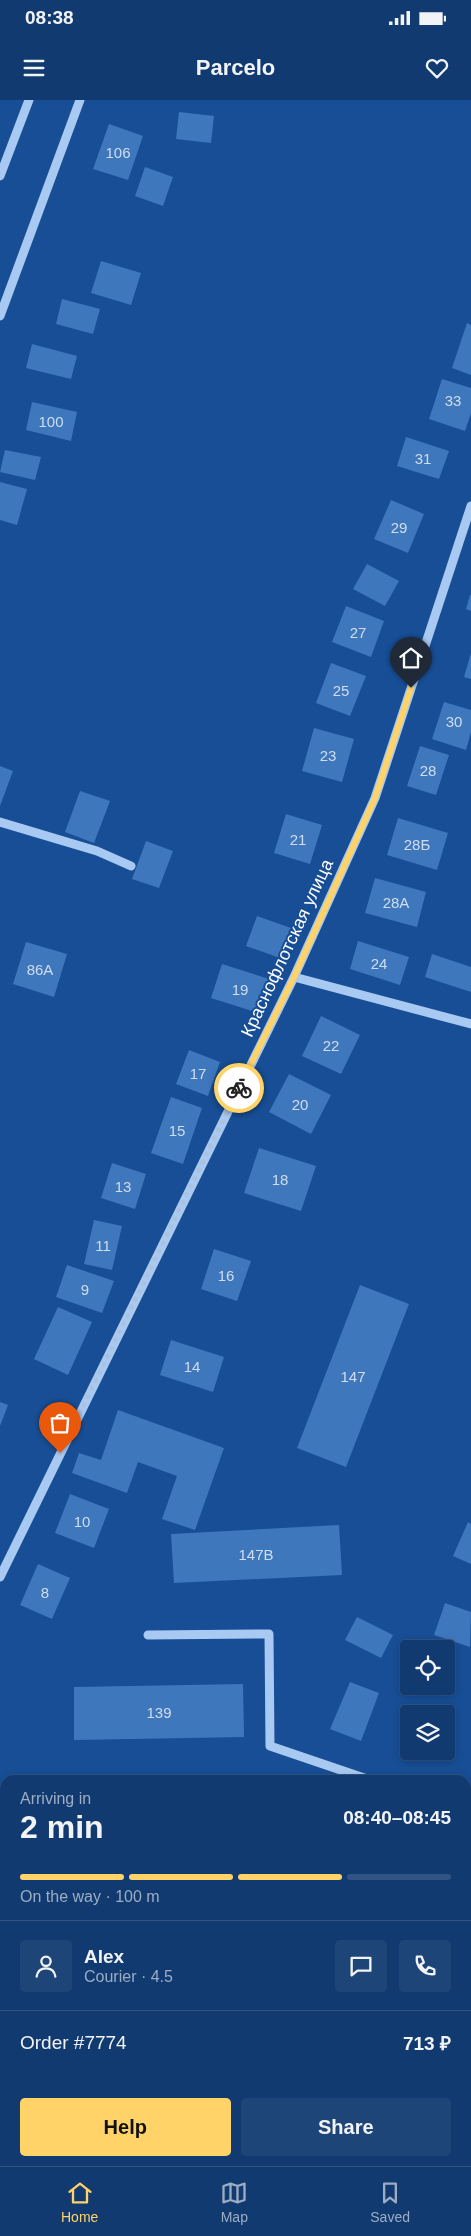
<!DOCTYPE html>
<meta charset="utf-8">
<style>
:root{--surface:#113a70;--page:#1e4578;--text:#f1f3f6;--muted:#9cadc3;--line:#305483;--accent:#ffd368}
body{margin:0;font-family:Helvetica,sans-serif;background:var(--page);color:var(--text);height:100vh;display:flex;flex-direction:column;font-size:19px;white-space:nowrap}
*{box-sizing:border-box;margin:0}
p{font-size:16px;color:var(--muted)}
.icon{flex:none;width:28px;height:28px;fill:none;stroke:currentColor;stroke-width:2;stroke-linecap:round;stroke-linejoin:round}
.map{position:relative;flex:1;overflow:hidden}
.panel{position:absolute;left:0px;top:1675px;width:471px;height:391px;display:flex;flex-direction:column;background:var(--surface);border-radius:15px 15px 0 0;box-shadow:0 2px 8px #0003,0 0 0 1px var(--line)}
.panel>*{flex:none}
.tools{position:absolute;left:400px;top:1540px;display:grid;gap:10px}
.tools a{display:grid;place-items:center;width:55px;height:55px;border-radius:5px;background:var(--surface);box-shadow:0 2px 8px #0003,0 0 0 1px var(--line);font-size:25px}
.pin{position:absolute;display:grid;place-items:center;width:42px;height:42px;color:#fff;margin:-51px -21px;border-radius:50% 50% 50% 0;rotate:-45deg;box-shadow:0 0 5px #0007}
.pin .icon{rotate:45deg}
.courier{position:absolute;display:grid;place-items:center;width:50px;height:50px;margin:-25px;border:4px solid #ffd368;border-radius:50%;background:#fff;color:#222;box-shadow:0 1px 6px #0007}
.headline em{font-style:normal;font-weight:700}
.headline div{display:flex;flex-direction:column-reverse}
.headline{display:flex;align-items:center;justify-content:space-between;height:85px;padding:0 20px}
h1{font-size:32px;font-weight:700;line-height:38px}
.bar{display:grid;grid-template-columns:repeat(4,1fr);gap:8px 5px;align-content:center;height:60px;padding:0 20px}
.bar i{height:6px;border-radius:4px;background:var(--line)}
.bar .current{background:var(--accent)}
.bar p{grid-column:span 4}
.line{display:flex;align-items:center;gap:12px;padding:0 20px;border-top:1px solid var(--line)}
.line div{flex:1}
.round{display:grid;place-items:center;flex:none;width:52px;height:52px;border-radius:5px;background:var(--page)}
.cta{display:flex;gap:10px;margin-top:auto;padding:10px 20px}
.cta a{flex:1;height:58px;border-radius:5px;background:var(--accent);color:#111;font-size:20px;font-weight:700;line-height:58px;text-align:center}
.cta a+a{background:var(--page);color:var(--text)}
.status{display:flex;justify-content:space-between;align-items:center;height:35px;padding:0 25px;background:var(--surface);direction:ltr}
.status svg{height:14px;fill:currentColor}
header{display:flex;justify-content:space-between;align-items:center;height:65px;padding:0 20px;background:var(--surface);font-size:22px;font-weight:700}
.tab-bar{display:flex;justify-content:space-around;align-items:center;height:70px;border-top:1px solid var(--line);background:var(--surface);font-size:14px;color:var(--muted)}
.tab-bar a{display:grid;justify-items:center;gap:2px}
.tab-bar .current{color:var(--accent)}
.map>svg:first-child{display:block}
</style>
<div class="status"><b>08:38</b><svg viewBox="0 0 49 12"><path d="M0 12V9h3v3zM5 12V6h3v6zM10 12V3h3v9zM15 12V0h3v12zM26 1h20v11H26zM47 4h2v5h-2z"/></svg></div>
<header><svg class="icon" aria-label="menu" viewBox="0 0 24 24"><path d="M4 6h16M4 12h16M4 18h16"/></svg>Parcelo<svg class="icon" aria-label="heart" viewBox="0 0 24 24"><path d="M12 20l-8-8c-3-5 5-10 8-4 3-6 11-1 8 4z"/></svg></header>
<div class="map">
<svg width="471" height="2066" viewBox="0 0 471 2066">
<rect width="100%" height="100%" fill="#174e95"/>
<path fill="#3f77bd" d="M 179,12 L 214,16 L 211,43 L 176,39 Z
M 109,24 L 143,36 L 128,80 L 93,69 Z
M 145,67 L 173,77 L 163,106 L 135,96 Z
M 101,161 L 141,173 L 131,205 L 91,193 Z
M 62,199 L 100,209 L 93,234 L 56,224 Z
M 467,223 L 471,225 L 471,275 L 452,268 Z
M 32,244 L 77,256 L 71,279 L 26,268 Z
M 442,279 L 471,288 L 471,313 L 465,331 L 429,319 Z
M 32,302 L 77,312 L 71,341 L 26,330 Z
M 406,337 L 449,351 L 439,379 L 397,366 Z
M 5,350 L 41,357 L 35,380 L 0,372 Z
M 0,382 L 27,389 L 17,425 L 0,420 Z
M 391,400 L 424,414 L 408,453 L 374,439 Z
M 367,464 L 399,481 L 385,506 L 353,489 Z
M 470,495 L 471,495 L 471,511 L 466,509 Z
M 346,506 L 384,521 L 371,557 L 332,542 Z
M 471,553 L 471,579 L 464,577 Z
M 331,563 L 366,576 L 350,616 L 316,603 Z
M 444,602 L 471,610 L 471,632 L 466,650 L 432,639 Z
M 314,628 L 354,639 L 342,682 L 302,671 Z
M 420,646 L 449,655 L 436,695 L 407,686 Z
M 0,666 L 13,671 L 0,706 Z
M 80,691 L 110,701 L 94,743 L 65,732 Z
M 286,714 L 322,725 L 310,764 L 274,753 Z
M 398,718 L 448,733 L 437,770 L 387,755 Z
M 146,741 L 173,751 L 159,788 L 132,779 Z
M 375,778 L 426,792 L 417,827 L 365,813 Z
M 257,816 L 291,828 L 280,858 L 246,846 Z
M 358,841 L 409,857 L 400,885 L 350,869 Z
M 26,842 L 67,854 L 54,897 L 13,884 Z
M 432,854 L 471,867 L 471,892 L 425,877 Z
M 222,864 L 269,879 L 258,913 L 211,898 Z
M 321,916 L 360,935 L 341,974 L 302,956 Z
M 189,950 L 220,962 L 208,996 L 176,984 Z
M 289,974 L 331,995 L 311,1034 L 269,1012 Z
M 171,997 L 202,1008 L 183,1064 L 151,1053 Z
M 259,1048 L 316,1066 L 301,1111 L 244,1093 Z
M 112,1063 L 146,1074 L 135,1109 L 101,1098 Z
M 94,1120 L 122,1126 L 112,1170 L 84,1164 Z
M 214,1149 L 251,1161 L 237,1201 L 201,1189 Z
M 67,1165 L 114,1181 L 102,1213 L 56,1197 Z
M 360,1185 L 409,1204 L 346,1367 L 297,1348 Z
M 58,1207 L 92,1222 L 68,1275 L 34,1259 Z
M 171,1240 L 224,1257 L 213,1292 L 160,1275 Z
M 0,1302 L 8,1305 L 0,1326 Z
M 118,1310 L 224,1348 L 195,1430 L 162,1419 L 177,1376 L 138,1362 L 127,1393 L 72,1373 L 79,1353 L 101,1360 Z
M 70,1394 L 109,1409 L 94,1448 L 55,1433 Z
M 468,1422 L 471,1424 L 471,1464 L 453,1456 Z
M 339,1425 L 342,1475 L 174,1483 L 171,1434 Z
M 38,1464 L 70,1478 L 52,1519 L 20,1505 Z
M 445,1503 L 471,1512 L 470,1547 L 434,1535 Z
M 357,1517 L 393,1535 L 381,1558 L 345,1540 Z
M 350,1582 L 379,1593 L 361,1641 L 330,1629 Z
M 243,1584 L 244,1637 L 74,1640 L 74,1587 Z
M 0,1827 L 5,1829 L 5,1886 L 0,1898 Z
M 467,2035 L 471,2036 L 471,2064 L 466,2062 Z"/>
<g fill="none" stroke-linecap="round" stroke-linejoin="round">
<path stroke="#a8c9f1" stroke-width="3" stroke-dasharray="2.5 4" stroke-linecap="butt" d="M 0,2061 L 19,2066"/>
<path stroke="#a8c9f1" stroke-width="9" d="M 0,76 L 29,0
M 0,216 L 80,0
M 0,722 L 97,751 L 131,766
M 294,877 L 471,924
M 0,1477 L 294,877 L 375,698 L 471,406
M 148,1535 L 269,1534 L 270,1646 L 370,1680
M 466,1713 L 471,1714
M 0,2007 L 5,2009
M 185,2061 L 201,2066"/>
<path stroke="#f2f7ff" stroke-width="12" d="M 466,1800 L 471,1789
M 350,2066 L 352,2061"/>
</g>
<g fill="none" stroke-linecap="round" stroke-linejoin="round">
<path stroke="#aec1da" stroke-width="5" stroke-dasharray="0 9" d="M 60,1353 L 239,988"/>
<path stroke="#ffd368" stroke-width="6" d="M 239,988 L 294,877 L 375,698 L 411,588"/>
</g>
<g text-anchor="middle" dominant-baseline="central" stroke-width="4" stroke-linejoin="round" paint-order="stroke">
<g font-size="15" fill="#cfddee">
<text x="118" y="52">106</text>
<text x="453" y="300">33</text>
<text x="51" y="321">100</text>
<text x="423" y="358">31</text>
<text x="399" y="427">29</text>
<text x="358" y="532">27</text>
<text x="341" y="590">25</text>
<text x="454" y="621">30</text>
<text x="328" y="655">23</text>
<text x="428" y="670">28</text>
<text x="298" y="739">21</text>
<text x="417" y="744">28Б</text>
<text x="396" y="802">28А</text>
<text x="379" y="863">24</text>
<text x="40" y="869">86А</text>
<text x="240" y="889">19</text>
<text x="331" y="945">22</text>
<text x="198" y="973">17</text>
<text x="300" y="1004">20</text>
<text x="177" y="1030">15</text>
<text x="280" y="1079">18</text>
<text x="123" y="1086">13</text>
<text x="103" y="1145">11</text>
<text x="226" y="1175">16</text>
<text x="85" y="1189">9</text>
<text x="192" y="1266">14</text>
<text x="353" y="1276">147</text>
<text x="82" y="1421">10</text>
<text x="256" y="1454">147В</text>
<text x="45" y="1492">8</text>
<text x="159" y="1612">139</text>
</g>
<g font-size="18" fill="#fff" stroke="#174e95">
<text transform="translate(287 848) rotate(-65)">Краснофлотская улица</text>
</g>
</g>
</svg>
<div class="tools">
<a><svg class="icon" aria-label="locate" viewBox="0 0 24 24"><circle cx="12" cy="12" r="6"/><path d="M12 2v4M12 18v4M2 12h4M18 12h4"/></svg></a>
<a><svg class="icon" aria-label="layers" viewBox="0 0 24 24"><path d="M12 4l9 5-9 5-9-5zM3 14l9 5 9-5"/></svg></a>
</div>
<div class="pin" style="left:60px;top:1353px;background:#ea580c"><svg class="icon" aria-label="bag" viewBox="0 0 24 24"><path d="M5 8h14l-1 12H6zM9 8a3 3 0 0 1 6 0"/></svg></div>
<div class="pin" style="left:411px;top:588px;background:#1f2937"><svg class="icon" aria-label="home" viewBox="0 0 24 24"><path d="M3 11l9-7 9 7M6 9v11h12V9"/></svg></div>
<div class="courier" style="left:239px;top:988px"><svg class="icon" aria-label="bike" viewBox="0 0 24 24"><circle cx="6" cy="16" r="4"/><circle cx="18" cy="16" r="4"/><path d="M6 16l4-8h5l3 8M10 8l3 8H6M13 5h3"/></svg></div>
<section class="panel">
<div class="headline"><div><h1>2 min</h1><p>Arriving in</p></div><em>08:40–08:45</em></div>
<div class="bar"><i class="current"></i><i class="current"></i><i class="current"></i><i></i><p>On the way · 100 m</p></div>
<div class="line" style="height:90px"><a class="round"><svg class="icon" aria-label="person" viewBox="0 0 24 24"><circle cx="12" cy="8" r="4"/><path d="M4 21q1-7 8-7t8 7"/></svg></a><div><b>Alex</b><p>Courier · 4.5</p></div><a class="round"><svg class="icon" aria-label="chat" viewBox="0 0 24 24"><path d="M4 5h16v11H9l-5 4z"/></svg></a><a class="round"><svg class="icon" aria-label="phone" viewBox="0 0 24 24"><path d="M5 4h4l2 5-3 2q2 4 5 5l2-3 5 2v4C11 20 4 13 5 4z"/></svg></a></div>
<div class="line" style="height:65px"><div>Order #7774</div><b>713 ₽</b></div>
<div class="cta"><a>Help</a><a>Share</a></div>
</section>
</div>
<nav class="tab-bar">
<a class="current"><svg class="icon" aria-label="home" viewBox="0 0 24 24"><path d="M3 11l9-7 9 7M6 9v11h12V9"/></svg>Home</a>
<a><svg class="icon" aria-label="map" viewBox="0 0 24 24"><path d="M3 6l6-2 6 2 6-2v14l-6 2-6-2-6 2zM9 4v14M15 6v14"/></svg>Map</a>
<a><svg class="icon" aria-label="saved" viewBox="0 0 24 24"><path d="M7 4h10v16l-5-4-5 4z"/></svg>Saved</a>
</nav>
